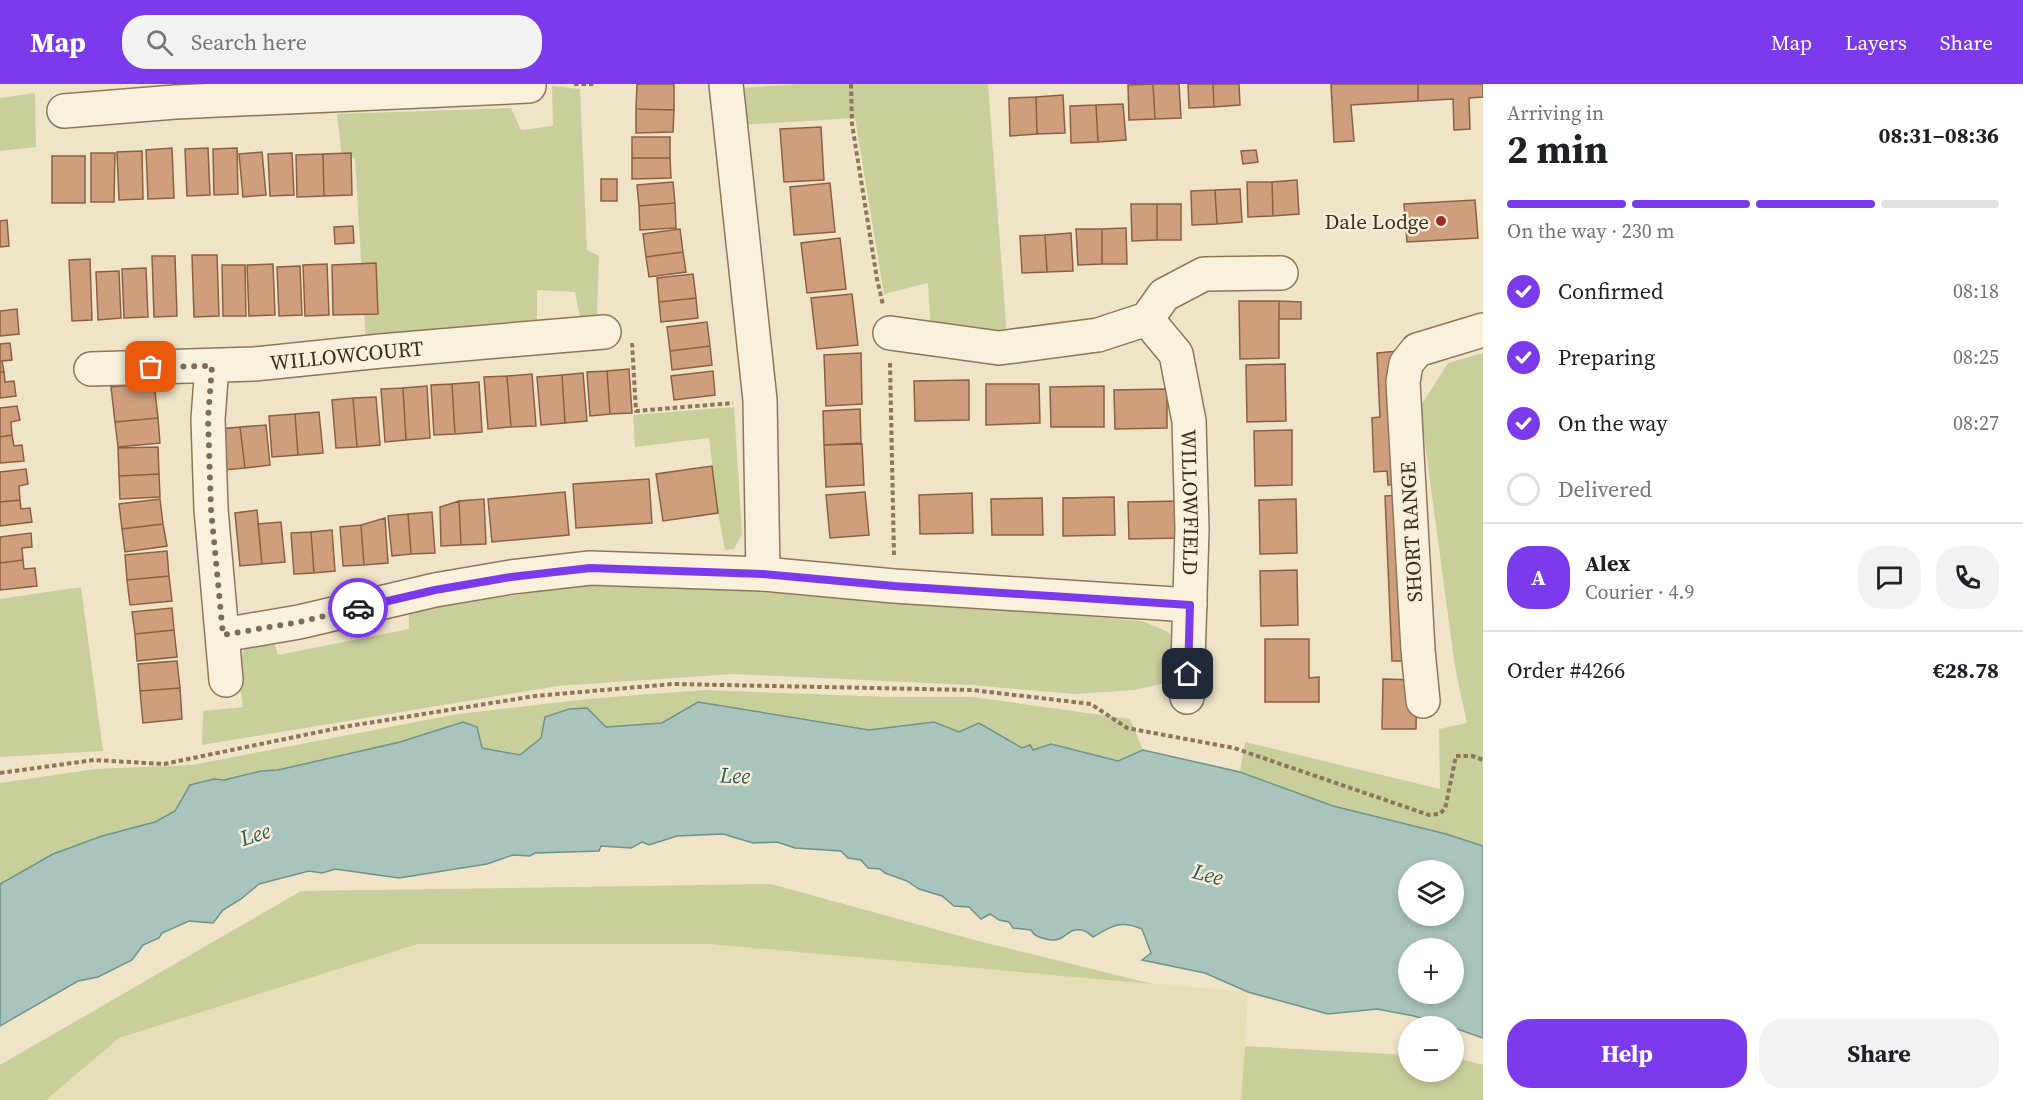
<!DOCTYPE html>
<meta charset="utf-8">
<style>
:root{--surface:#fff;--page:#f2f2f2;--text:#202124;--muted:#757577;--line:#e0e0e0;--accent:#7c3aed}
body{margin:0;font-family:"Source Serif 4",serif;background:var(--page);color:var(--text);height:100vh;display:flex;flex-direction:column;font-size:22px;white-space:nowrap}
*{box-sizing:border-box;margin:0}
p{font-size:20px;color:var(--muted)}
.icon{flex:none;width:33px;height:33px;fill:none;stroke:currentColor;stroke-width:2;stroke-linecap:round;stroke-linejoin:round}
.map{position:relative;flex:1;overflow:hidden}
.details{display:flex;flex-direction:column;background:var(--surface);width:540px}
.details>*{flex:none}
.tools{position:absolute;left:1398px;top:776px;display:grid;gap:12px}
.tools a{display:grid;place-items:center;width:66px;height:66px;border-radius:50%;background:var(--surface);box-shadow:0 3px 9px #0003;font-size:30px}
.pin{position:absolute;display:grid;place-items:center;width:51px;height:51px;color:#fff;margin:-26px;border-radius:12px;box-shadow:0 3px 9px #0006}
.courier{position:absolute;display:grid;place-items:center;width:60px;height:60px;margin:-30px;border:4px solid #7c3aed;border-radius:50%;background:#fff;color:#222;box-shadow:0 2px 8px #0007}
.head em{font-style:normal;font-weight:700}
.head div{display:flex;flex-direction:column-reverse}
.head{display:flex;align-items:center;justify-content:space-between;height:102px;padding:0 24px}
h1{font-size:39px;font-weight:700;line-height:45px}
.bar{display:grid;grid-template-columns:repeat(4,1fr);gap:9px 6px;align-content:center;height:72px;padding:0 24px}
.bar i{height:8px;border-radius:4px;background:var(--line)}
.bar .current{background:var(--accent)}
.bar p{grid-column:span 4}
.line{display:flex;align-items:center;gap:15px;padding:0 24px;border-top:2px solid var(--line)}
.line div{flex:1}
.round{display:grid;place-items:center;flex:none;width:63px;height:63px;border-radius:24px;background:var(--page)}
ol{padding:0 24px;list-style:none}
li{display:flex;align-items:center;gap:18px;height:66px}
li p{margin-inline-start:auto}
li .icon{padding:6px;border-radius:50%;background:var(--accent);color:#fff;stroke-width:4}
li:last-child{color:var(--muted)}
li i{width:33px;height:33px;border:3px solid var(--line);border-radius:50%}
.cta{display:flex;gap:12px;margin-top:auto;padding:12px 24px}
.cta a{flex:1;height:69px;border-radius:24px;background:var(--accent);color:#fff;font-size:24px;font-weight:700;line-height:69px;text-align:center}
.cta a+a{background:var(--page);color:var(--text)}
header{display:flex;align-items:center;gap:36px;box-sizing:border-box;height:84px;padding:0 30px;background:var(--accent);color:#fff}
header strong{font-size:28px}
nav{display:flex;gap:33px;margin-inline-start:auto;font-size:21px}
.search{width:420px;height:54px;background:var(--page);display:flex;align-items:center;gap:15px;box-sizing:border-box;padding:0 21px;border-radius:24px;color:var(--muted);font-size:22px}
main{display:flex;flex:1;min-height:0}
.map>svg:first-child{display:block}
</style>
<header>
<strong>Map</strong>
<div class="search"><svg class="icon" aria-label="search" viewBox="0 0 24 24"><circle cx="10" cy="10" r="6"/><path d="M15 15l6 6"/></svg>Search here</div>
<nav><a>Map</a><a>Layers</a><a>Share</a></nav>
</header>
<main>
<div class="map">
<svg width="1483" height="1016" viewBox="0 0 1483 1016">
<rect width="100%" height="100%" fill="#f0e4c8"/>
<path fill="#e6deb5" d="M 418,860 L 710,860 L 1248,908 L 1241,1016 L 46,1016 L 119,954 Z"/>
<path fill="#c9cf9b" d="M 798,0 L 988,0 L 1007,252 L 931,249 L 928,199 L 884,210 L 855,34 L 741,41 L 742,4 Z
M 552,2 L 580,5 L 587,166 L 599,172 L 597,231 L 580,233 L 575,208 L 537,206 L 537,241 L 366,259 L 355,74 L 342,73 L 337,30 L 511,24 L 521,46 L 553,42 Z
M 35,9 L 36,63 L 0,67 L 0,14 Z
M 1483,269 L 1483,762 L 1446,750 L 1345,727 L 1240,688 L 1245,658 L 1440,705 L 1439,645 L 1467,639 L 1455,583 L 1420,323 L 1448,279 Z
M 734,323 L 742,450 L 734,465 L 725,466 L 718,429 L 709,354 L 635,363 L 633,331 Z
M 600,498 L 860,514 L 1142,537 L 1168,548 L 1182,563 L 1181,584 L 1165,599 L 1135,606 L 1074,610 L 970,601 L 733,590 L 558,602 L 202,661 L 203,627 L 243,623 C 241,607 231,569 251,561 C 258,559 267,558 274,557 L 278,571 L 409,545 L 409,527 Z
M 81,503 L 103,667 L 0,673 L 0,515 Z
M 704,606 L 892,613 L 973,613 L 1130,635 L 1143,666 L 1118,677 L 1051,660 L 1033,666 L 1022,664 L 979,639 L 959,648 L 934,638 L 869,646 L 698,618 L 662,639 L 606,643 L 587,624 L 541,654 L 520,671 L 481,664 L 477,643 L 463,638 L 400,658 L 278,686 L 261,687 L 224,696 L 214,695 L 190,701 L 175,727 L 155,738 L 102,752 L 53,770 L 0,800 L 0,699 L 95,685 L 192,681 L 458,630 L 587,615 Z
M 771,800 L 982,858 L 1153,900 L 710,860 L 418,860 L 119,954 L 46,1016 L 0,1016 L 0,981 L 301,807 Z
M 1245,962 L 1408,971 L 1408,987 L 1454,987 L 1454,973 L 1483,981 L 1483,1016 L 1241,1016 Z"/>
<path fill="#a9c4bc" stroke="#6f938a" stroke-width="1.5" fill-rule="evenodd" d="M 698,618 L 869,646 L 934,638 L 959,648 L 979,639 L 1022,664 L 1030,661 L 1033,666 L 1051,660 L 1118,677 L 1143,666 L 1240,688 L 1333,722 L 1446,750 L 1483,762 L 1483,954 L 1454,944 L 1454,942 L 1446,942 L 1414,932 L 1377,925 L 1328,930 L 1248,908 L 1205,889 L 1142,876 L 1151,869 L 1142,845 C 1120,836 1113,841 1093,853 C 1089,850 1086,846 1081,846 C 1063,844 1067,862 1042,854 C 1036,852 1034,851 1031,846 L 1013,844 L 1009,838 L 999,836 L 990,830 L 981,835 L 969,823 L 954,822 L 942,812 L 919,805 L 907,797 L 885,789 L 880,785 L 868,784 L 861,776 L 848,774 L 841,767 L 795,764 L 777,758 L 753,759 L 723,750 L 677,752 L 649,761 L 642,758 L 631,764 L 601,762 L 599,767 L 535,769 L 530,772 L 513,771 L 487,780 L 399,794 L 335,785 L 322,789 L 309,787 L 259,800 L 241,815 L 223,826 L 213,839 L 189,837 L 162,849 L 159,854 L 143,861 L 132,876 L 98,893 L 78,897 L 0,942 L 0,800 L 53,770 L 102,752 L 155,738 L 175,727 L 190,701 L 214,695 L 224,696 L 261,687 L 278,686 L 400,658 L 463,638 L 477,643 L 482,664 L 520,671 L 541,654 L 545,633 L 569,625 L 587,624 L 606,643 L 662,639 ZM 1408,786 L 1454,786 L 1454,831 L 1408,831 ZM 1408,864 L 1454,864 L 1454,909 L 1408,909 Z"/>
<path fill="#cf9f7d" stroke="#8d5f41" stroke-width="1.5" d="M 637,0 L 674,0 L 674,26 L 636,25 Z
M 1153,0 L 1155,35 L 1129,36 L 1128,1 Z
M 1153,0 L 1179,0 L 1181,34 L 1155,35 Z
M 1188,0 L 1213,0 L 1214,23 L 1189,24 Z
M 1213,0 L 1239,0 L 1240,21 L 1214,23 Z
M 1331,0 L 1418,0 L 1418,17 L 1351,21 L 1354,57 L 1334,58 Z
M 1418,0 L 1483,0 L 1483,13 L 1469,14 L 1470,45 L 1454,46 L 1453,15 L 1418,17 Z
M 1063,11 L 1065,49 L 1037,50 L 1036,13 Z
M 1036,13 L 1037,50 L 1010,52 L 1009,14 Z
M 1123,20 L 1126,56 L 1098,58 L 1096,21 Z
M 1096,21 L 1098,58 L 1071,59 L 1070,22 Z
M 636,25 L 674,26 L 673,48 L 636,49 Z
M 821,43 L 824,96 L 784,98 L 780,45 Z
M 632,53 L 670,53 L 670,74 L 632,74 Z
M 172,64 L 174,114 L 148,115 L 146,66 Z
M 208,64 L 210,111 L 187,112 L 185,65 Z
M 237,64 L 238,110 L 214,111 L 213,65 Z
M 1256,66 L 1258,78 L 1243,80 L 1241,67 Z
M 142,67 L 143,115 L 119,116 L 117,68 Z
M 262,68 L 266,111 L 243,113 L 239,70 Z
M 91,69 L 115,69 L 114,118 L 91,118 Z
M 292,69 L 294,111 L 270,112 L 268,70 Z
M 351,69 L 352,111 L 324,112 L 323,70 Z
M 323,70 L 324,112 L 297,113 L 296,71 Z
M 52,72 L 85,72 L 85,119 L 52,119 Z
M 632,74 L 670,74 L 671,94 L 632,95 Z
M 601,95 L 617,95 L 617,117 L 601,117 Z
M 1297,96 L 1299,130 L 1273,132 L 1272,98 Z
M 673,98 L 675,119 L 639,122 L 637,101 Z
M 1247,98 L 1272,98 L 1273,132 L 1248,133 Z
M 830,99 L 835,148 L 794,151 L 790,103 Z
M 1240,105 L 1242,138 L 1217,140 L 1215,106 Z
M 1215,106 L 1217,140 L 1192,141 L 1191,107 Z
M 1475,116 L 1478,154 L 1407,158 L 1404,120 Z
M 675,119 L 676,144 L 640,146 L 639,122 Z
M 1131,120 L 1157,120 L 1157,156 L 1132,157 Z
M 1157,120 L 1181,120 L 1181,156 L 1157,156 Z
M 7,136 L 9,162 L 0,163 L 0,137 Z
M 353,142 L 354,159 L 335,160 L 334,143 Z
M 1126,144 L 1127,180 L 1102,180 L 1102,145 Z
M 680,145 L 683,168 L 646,173 L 643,150 Z
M 1076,145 L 1102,145 L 1102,180 L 1078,181 Z
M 1071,149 L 1073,187 L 1047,188 L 1045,151 Z
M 1045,151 L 1047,188 L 1022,189 L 1020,152 Z
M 840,154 L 846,205 L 807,209 L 801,159 Z
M 683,168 L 686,188 L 649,193 L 646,173 Z
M 192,171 L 217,171 L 219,232 L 194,233 Z
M 152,172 L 175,172 L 177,232 L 154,233 Z
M 90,175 L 92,236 L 72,237 L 69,176 Z
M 376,179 L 378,230 L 333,231 L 332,181 Z
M 273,180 L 275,231 L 249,232 L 247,181 Z
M 327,180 L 329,231 L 305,232 L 303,181 Z
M 222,181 L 245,181 L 246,232 L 223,232 Z
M 300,182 L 302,231 L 279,232 L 277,183 Z
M 146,184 L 148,233 L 124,234 L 122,185 Z
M 119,187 L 121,234 L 98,236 L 96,188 Z
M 693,190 L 696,214 L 659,218 L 657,194 Z
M 852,210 L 858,261 L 817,265 L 811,214 Z
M 696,214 L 698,234 L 661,238 L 659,218 Z
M 1239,217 L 1279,217 L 1279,274 L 1240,275 Z
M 1279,217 L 1301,218 L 1301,235 L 1279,235 Z
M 17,225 L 19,250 L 0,252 L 0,227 Z
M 707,238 L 710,262 L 670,267 L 667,243 Z
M 10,259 L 12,276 L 2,277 L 4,288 L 0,288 L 0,260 Z
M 710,262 L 712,281 L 672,286 L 670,267 Z
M 1399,267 L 1406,400 L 1388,401 L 1387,387 L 1374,388 L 1372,334 L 1380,333 L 1377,269 Z
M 861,269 L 862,320 L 826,322 L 824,271 Z
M 1285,280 L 1286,337 L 1247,338 L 1246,281 Z
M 629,285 L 632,329 L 610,330 L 607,287 Z
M 607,287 L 610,330 L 590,332 L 587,288 Z
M 713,287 L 715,311 L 674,316 L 671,292 Z
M 0,288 L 4,288 L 5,298 L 14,297 L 16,312 L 0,314 Z
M 583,289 L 587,337 L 565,339 L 562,291 Z
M 532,290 L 536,342 L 511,343 L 507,292 Z
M 562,291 L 565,339 L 541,341 L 537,293 Z
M 507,292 L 511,343 L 488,345 L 484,293 Z
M 969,296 L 969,336 L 915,337 L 914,297 Z
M 479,298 L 482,348 L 455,350 L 452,300 Z
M 154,299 L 158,334 L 115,338 L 111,303 Z
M 452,300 L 455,350 L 434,351 L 431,301 Z
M 986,300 L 1039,300 L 1040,339 L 986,341 Z
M 427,302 L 430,354 L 406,356 L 403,304 Z
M 1104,302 L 1104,343 L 1051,343 L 1050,303 Z
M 403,304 L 406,356 L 385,358 L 381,305 Z
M 1167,305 L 1167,344 L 1115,345 L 1114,306 Z
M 376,313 L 380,361 L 357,363 L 353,314 Z
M 353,314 L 357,363 L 336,364 L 332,316 Z
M 17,322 L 20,336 L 11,338 L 12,351 L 0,353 L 0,324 Z
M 860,325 L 861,359 L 824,361 L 823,327 Z
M 319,328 L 323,369 L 298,371 L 295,330 Z
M 295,330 L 298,371 L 272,373 L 269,332 Z
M 158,334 L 160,359 L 118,363 L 115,338 Z
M 266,341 L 270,381 L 245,384 L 240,343 Z
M 240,343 L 245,384 L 223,386 L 219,345 Z
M 1292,346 L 1292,401 L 1255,402 L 1254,347 Z
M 12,351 L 14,362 L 22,361 L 24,377 L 0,379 L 0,353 Z
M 862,360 L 864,401 L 826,403 L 824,361 Z
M 158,363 L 159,390 L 119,392 L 118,364 Z
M 712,382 L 718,429 L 663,437 L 656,390 Z
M 26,385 L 28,400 L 19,402 L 20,416 L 0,418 L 0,388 Z
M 159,390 L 160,413 L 120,415 L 119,392 Z
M 649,395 L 652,439 L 576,444 L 573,400 Z
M 565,408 L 569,451 L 492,458 L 488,415 Z
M 865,408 L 869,451 L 830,454 L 826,411 Z
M 972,409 L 973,449 L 920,450 L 919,411 Z
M 1408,411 L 1415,577 L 1392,577 L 1385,412 Z
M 1114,413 L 1115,451 L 1063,452 L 1063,414 Z
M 1042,414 L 1043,451 L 992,451 L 991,415 Z
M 160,415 L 163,440 L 122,445 L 119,420 Z
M 484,415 L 486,460 L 461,461 L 459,417 Z
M 1296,415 L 1297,469 L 1260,470 L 1259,416 Z
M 20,416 L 21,425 L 30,424 L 32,438 L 0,442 L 0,418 Z
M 459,417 L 461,461 L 441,462 L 440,423 Z
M 1180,417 L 1180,454 L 1129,455 L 1128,418 Z
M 257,426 L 262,480 L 240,482 L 235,429 Z
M 432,428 L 435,469 L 411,470 L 408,430 Z
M 408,430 L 411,470 L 392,472 L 388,432 Z
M 385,434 L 388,479 L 364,481 L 361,441 Z
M 281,438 L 285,478 L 262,480 L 258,440 Z
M 163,440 L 167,462 L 125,468 L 122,445 Z
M 361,441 L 364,481 L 343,482 L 340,443 Z
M 332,446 L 335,487 L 314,489 L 311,448 Z
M 311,448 L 314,489 L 294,490 L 291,449 Z
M 31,449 L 32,463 L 22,464 L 23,476 L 0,479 L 0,453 Z
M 167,467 L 169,492 L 127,496 L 125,471 Z
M 23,476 L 24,485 L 35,484 L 37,502 L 0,506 L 0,479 Z
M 1297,486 L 1298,541 L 1261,542 L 1260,487 Z
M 169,492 L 172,517 L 130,521 L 127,496 Z
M 172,524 L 174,546 L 135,550 L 132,528 Z
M 174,546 L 177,573 L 137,577 L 135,550 Z
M 1265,555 L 1309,555 L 1309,594 L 1319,593 L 1319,618 L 1265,618 Z
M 177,577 L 180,604 L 140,607 L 138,580 Z
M 1383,595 L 1417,596 L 1416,645 L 1382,645 Z
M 180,604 L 182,635 L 143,639 L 140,607 Z"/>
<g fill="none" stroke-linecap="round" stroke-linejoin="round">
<defs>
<g id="minor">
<path d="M 726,0 L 760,316 L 763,490"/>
<path d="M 64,27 L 175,18 L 529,2"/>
<path id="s1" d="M 1147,235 L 1176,270 L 1189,337 L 1192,445 L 1187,613"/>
<path d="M 890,249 L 999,264 L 1098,251 L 1147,235 L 1164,211 L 1204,190 L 1281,189"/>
<path d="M 212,282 L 208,335 L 211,425 L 226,596"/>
<path id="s2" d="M 91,285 L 254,280 L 381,267 L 604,248"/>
<path d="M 223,551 L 299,538 L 435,506 L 511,493 L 590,484 L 763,490 L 894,502 L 1190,521"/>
<path d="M 1423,617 L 1418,566 L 1403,298 L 1406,280 L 1417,266 L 1483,246"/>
</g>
</defs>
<use href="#minor" stroke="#8d765c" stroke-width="36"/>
<path stroke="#8d765c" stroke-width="4" stroke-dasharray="4.5 3" stroke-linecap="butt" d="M 574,0 L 595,0
M 851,0 L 852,40 L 877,195 L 883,221
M 632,259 L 636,327 L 733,319
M 890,279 L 894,473
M 0,689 L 94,676 L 164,680 L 343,643 L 535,612 L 673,600 L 972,606 L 1091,620 L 1127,644 L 1234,664 L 1429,731 L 1439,730 L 1445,725 L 1456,672 L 1472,672 L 1483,676"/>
<use href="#minor" stroke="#faf1dc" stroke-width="33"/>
</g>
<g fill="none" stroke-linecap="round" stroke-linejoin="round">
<path stroke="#7c6e5b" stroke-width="6" stroke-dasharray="0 10.8" d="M 151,283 L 212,282 L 208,335 L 211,425 L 223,551 L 299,538 L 358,524"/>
<path stroke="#7c3aed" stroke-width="8" d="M 358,524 L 435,506 L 511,493 L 590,484 L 763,490 L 894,502 L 1190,521 L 1188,590"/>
</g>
<circle fill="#9e2a2b" stroke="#f7eed8" stroke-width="2" cx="1441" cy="137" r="6"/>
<g text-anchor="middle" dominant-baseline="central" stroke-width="5" stroke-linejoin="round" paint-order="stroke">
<g font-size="21" fill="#3d2e20" stroke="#f7eed8" text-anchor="end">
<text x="1429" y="137">Dale Lodge</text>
</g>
<g font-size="21" fill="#3d2e20" stroke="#f7eed8">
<text stroke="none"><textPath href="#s2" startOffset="256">WILLOWCOURT</textPath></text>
<text stroke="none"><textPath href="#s1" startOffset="195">WILLOWFIELD</textPath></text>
<text transform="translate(1411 448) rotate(-93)">SHORT RANGE</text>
</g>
<g font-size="22" font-style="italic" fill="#2f5d5a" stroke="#f7eed8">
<text transform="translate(735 691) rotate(2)">Lee</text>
<text transform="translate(255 750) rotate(-18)">Lee</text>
<text transform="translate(1208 790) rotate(15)">Lee</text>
</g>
</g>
</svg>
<div class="tools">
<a><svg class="icon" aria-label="layers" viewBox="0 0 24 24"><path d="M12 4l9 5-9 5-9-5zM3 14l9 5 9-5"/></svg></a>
<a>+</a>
<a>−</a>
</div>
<div class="pin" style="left:151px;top:283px;background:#ea580c"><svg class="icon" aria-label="bag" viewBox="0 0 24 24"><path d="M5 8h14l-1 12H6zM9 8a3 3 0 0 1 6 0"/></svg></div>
<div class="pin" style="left:1188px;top:590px;background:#1f2937"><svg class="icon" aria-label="home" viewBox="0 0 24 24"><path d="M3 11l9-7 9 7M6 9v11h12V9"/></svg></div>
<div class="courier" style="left:358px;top:524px"><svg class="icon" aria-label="car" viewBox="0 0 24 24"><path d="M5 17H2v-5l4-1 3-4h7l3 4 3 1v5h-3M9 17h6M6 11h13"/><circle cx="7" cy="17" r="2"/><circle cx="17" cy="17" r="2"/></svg></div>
</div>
<section class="details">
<div class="head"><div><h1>2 min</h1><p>Arriving in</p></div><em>08:31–08:36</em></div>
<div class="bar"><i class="current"></i><i class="current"></i><i class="current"></i><i></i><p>On the way · 230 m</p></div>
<ol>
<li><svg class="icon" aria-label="check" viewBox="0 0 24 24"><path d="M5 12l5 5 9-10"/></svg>Confirmed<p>08:18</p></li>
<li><svg class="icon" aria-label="check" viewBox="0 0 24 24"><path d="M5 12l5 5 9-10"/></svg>Preparing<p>08:25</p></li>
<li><svg class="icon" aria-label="check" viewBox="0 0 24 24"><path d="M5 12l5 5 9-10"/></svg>On the way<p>08:27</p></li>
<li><i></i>Delivered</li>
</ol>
<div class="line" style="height:108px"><b class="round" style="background:var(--accent);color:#fff">A</b><div><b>Alex</b><p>Courier · 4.9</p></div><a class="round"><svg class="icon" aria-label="chat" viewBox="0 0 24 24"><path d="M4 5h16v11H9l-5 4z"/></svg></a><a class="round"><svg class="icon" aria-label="phone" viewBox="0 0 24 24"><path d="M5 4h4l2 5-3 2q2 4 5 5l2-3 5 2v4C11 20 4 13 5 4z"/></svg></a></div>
<div class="line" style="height:78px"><div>Order #4266</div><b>€28.78</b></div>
<div class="cta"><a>Help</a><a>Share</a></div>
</section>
</main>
